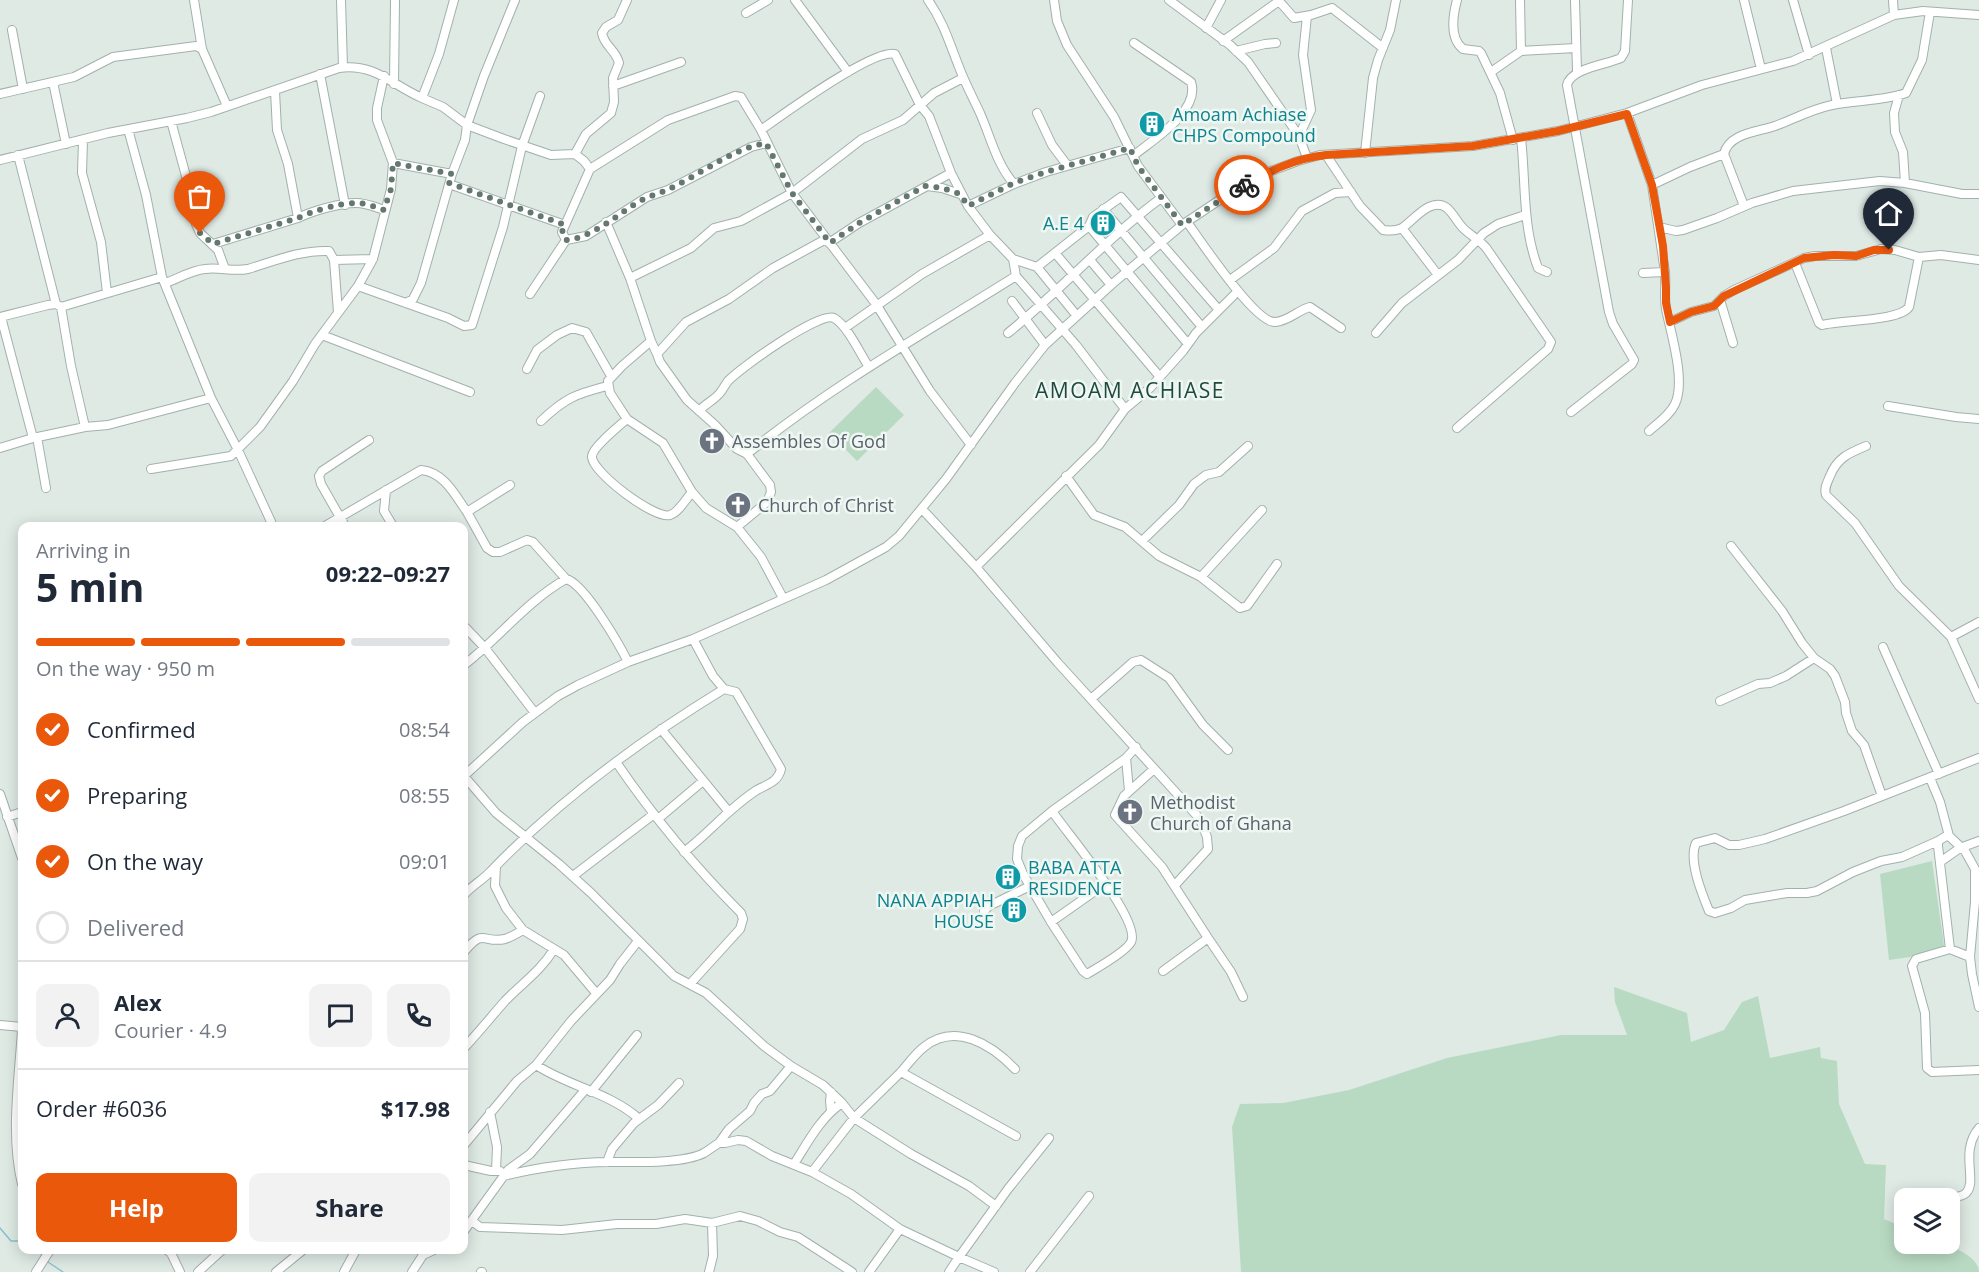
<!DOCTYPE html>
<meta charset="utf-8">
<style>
:root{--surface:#fff;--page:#f2f2f3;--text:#1f2937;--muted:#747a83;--line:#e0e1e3;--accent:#ea580c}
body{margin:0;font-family:"Open Sans",sans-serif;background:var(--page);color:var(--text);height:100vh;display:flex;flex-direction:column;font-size:22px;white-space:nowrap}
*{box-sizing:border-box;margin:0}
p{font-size:20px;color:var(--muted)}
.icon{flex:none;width:33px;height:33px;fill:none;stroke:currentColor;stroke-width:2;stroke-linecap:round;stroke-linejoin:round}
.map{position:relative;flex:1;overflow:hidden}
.sheet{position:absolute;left:18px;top:522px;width:450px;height:732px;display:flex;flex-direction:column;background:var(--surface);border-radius:12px;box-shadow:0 3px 15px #0003}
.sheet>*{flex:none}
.controls{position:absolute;left:1894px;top:1188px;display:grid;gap:12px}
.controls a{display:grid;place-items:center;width:66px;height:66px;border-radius:12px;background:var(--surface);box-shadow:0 3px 15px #0003;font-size:30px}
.pin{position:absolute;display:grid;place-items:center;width:51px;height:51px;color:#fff;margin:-62px -26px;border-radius:50% 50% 50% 0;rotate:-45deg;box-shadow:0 0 6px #0007}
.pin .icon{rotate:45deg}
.courier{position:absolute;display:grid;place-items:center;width:60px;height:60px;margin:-30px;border:4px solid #ea580c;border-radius:50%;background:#fff;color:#222;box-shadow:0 2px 8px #0007}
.head em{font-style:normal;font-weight:700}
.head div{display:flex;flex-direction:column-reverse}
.head{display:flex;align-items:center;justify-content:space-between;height:102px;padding:0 18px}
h1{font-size:39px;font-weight:700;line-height:45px}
.bar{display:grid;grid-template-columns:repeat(4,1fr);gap:9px 6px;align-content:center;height:72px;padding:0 18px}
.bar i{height:8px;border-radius:4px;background:var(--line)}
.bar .selected{background:var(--accent)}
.bar p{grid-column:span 4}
.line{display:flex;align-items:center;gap:15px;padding:0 18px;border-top:2px solid var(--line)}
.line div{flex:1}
.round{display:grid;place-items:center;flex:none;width:63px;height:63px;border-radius:12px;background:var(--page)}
ol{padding:0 18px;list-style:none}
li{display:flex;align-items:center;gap:18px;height:66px}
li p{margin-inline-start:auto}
li .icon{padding:6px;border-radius:50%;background:var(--accent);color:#fff;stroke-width:4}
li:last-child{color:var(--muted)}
li i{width:33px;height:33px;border:3px solid var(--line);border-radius:50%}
.primary-button{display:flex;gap:12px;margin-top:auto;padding:12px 18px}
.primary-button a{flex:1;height:69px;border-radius:12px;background:var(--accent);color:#fff;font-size:24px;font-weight:700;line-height:69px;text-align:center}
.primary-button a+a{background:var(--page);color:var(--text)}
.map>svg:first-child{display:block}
</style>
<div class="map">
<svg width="1979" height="1272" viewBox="0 0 1979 1272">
<rect width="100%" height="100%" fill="#dfeae5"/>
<path fill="#b9dac2" d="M 876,387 L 904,415 L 857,461 L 829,433 Z
M 1932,861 L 1945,952 L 1889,960 L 1880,874 Z
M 1614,987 L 1687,1013 L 1691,1042 L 1724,1030 L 1742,1002 L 1758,996 L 1770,1058 L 1820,1047 L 1821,1058 L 1837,1061 L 1839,1104 L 1865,1164 L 1886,1165 L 1884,1219 L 1905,1228 L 1905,1244 C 1916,1244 1928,1242 1939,1244 C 1952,1245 1979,1257 1979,1272 L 1241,1272 L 1232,1127 L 1240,1104 L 1283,1103 L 1349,1090 L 1447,1058 L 1561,1035 L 1627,1035 L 1615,1002 Z"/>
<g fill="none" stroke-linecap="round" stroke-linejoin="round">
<path stroke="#89c2cd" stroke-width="1.5" d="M 0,1228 L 11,1241 L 22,1241
M 38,1250 L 43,1256
M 48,1262 L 63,1272"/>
<defs>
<path id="minor" d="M 194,0 L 202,49
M 341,0 L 343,67
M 795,0 L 848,72
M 928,0 C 944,23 949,42 959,67 C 965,83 973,98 980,113 C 991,138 996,163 1014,184
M 1054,0 L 1057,21 L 1067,45 L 1114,117 L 1138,166 L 1182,225
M 1169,0 L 1230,45 L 1248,62 L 1299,136 L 1307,158
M 1457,0 C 1453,15 1449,38 1463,49 L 1479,51 L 1481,53 L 1500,93 L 1513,140
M 1520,0 L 1521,51
M 1575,0 L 1577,71
M 1744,0 L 1761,69
M 1793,0 L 1809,55
M 1893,0 L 1894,15
M 746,13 L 768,0
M 1206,28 L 1221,0
M 12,30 L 23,89
M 1223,41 L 1279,1 L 1294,18 L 1311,15 L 1332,8 L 1383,48
M 1826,48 L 1837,104
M 1236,51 L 1265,44 L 1276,43
M 1491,72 L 1521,51 L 1576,48
M 320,74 L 345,205
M 53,82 L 66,144
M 394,84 L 395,0
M 613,86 L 681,62
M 0,94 L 74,77 L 113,57 L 196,46 L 202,49 L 227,106
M 1899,95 L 1894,113 L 1895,132 L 1903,152 L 1905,183
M 422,98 L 443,107 L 467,125 L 504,139 L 551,155 L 575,154 L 584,161 L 590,169
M 1037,113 L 1052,145 L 1067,165
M 1627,113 L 1652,185 L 1665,272
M 171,121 L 189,187 L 196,224 L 200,233 L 218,250 L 225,269
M 128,129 L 146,195 L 162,277 L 211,398 L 238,450 L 273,526
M 761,130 C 782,115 874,48 895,54 L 920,105 L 929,116 L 951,173 L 968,206 L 990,235 L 1013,259 L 1016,276 L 1076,345 L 1125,409
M 1299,136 L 1311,110 L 1303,55 L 1307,16
M 1521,138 C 1526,182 1522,226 1538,268 L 1547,272
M 83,140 L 82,173 L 101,242 L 107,293
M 766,143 L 751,147 L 668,190 L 647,197 L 586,236 L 566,240 L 562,232 L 590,169 L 668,120 L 735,96 L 741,97 L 761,130 L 792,193 L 876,304 L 930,391 L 971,445
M 1365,153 L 1373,78 L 1378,60 L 1390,30 L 1396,0
M 575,154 L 586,134 L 611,113 L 614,102 L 613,78 L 619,63 C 616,50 604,46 602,33 L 606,27 L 618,20 L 627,0
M 1724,154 L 1744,206
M 18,155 L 56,304
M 1326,155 L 1360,206 L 1383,230 C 1390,231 1396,231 1402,228 C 1414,220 1431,196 1447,208 C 1454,214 1458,224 1465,230 C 1473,237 1481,241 1487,249 L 1551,342 L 1548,349 L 1457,428
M 1133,156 C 1151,141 1201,111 1191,82 L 1134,43
M 0,160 L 108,133 L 187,118 L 211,112 L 339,68 C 375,63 392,85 422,98 L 439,54 L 454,0
M 393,163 L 452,174
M 449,184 L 565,225
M 1652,185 L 1690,167 L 1724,154 C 1729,133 1758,132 1775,126 C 1794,119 1812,109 1832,105 C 1856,100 1884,101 1906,93 L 1922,60 L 1930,12
M 927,186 L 942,188 L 960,194
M 968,206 L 1014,184 L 1046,172 L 1130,148
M 1103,209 L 1202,327
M 298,218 C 312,211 340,203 356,203 C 366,203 375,207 384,210
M 606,222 L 630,278 L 651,341
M 1187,222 C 1200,240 1255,323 1275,322 C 1289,321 1298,310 1310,307 L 1341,328
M 1089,226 L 1188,344
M 1659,227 L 1676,231 L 1683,230 L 1717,218 L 1752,203 L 1793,191 L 1880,181 L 1905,183 L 1962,194 L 1979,194
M 1402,228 L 1438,275
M 829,243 L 859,223 L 951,173
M 213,244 L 298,218 L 288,164 L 277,130 L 275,91
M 1055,253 L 1160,377
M 1013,259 L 1037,267 L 1089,226 L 1093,217 L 1121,197 L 1219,310
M 334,260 L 373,259
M 1090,260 L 1111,285
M 1795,263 L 1819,323 L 1822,325 C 1842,320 1900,321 1909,307 L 1919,257
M 1037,267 L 1077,316
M 1643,273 L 1665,272 C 1666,284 1664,297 1666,309 C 1671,334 1686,381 1675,404 C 1670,415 1658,423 1649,431
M 630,278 L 691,248 L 714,228 L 741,221 L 792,193 L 862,139 L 903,120 L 934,93 L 963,78
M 1230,280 L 1274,248 L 1302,211 L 1335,193 L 1351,192
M 166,283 C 179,278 192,270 205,269 C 219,267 234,272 248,269 C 275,261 300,250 329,251 L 334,260 L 338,312
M 358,286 L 448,318 L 464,326 L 472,325 L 503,227 L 522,146 L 540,96
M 530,294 L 566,240
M 1720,300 L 1733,343
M 1012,301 L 1045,345
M 406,303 L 413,299 L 421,283 L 452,174 L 465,140 L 467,125 L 484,76 L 515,0
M 61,307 L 71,366 L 85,427
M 0,317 L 48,305 L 56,304 L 61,307 L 162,277
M 1,317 L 33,438 L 85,427 L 108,425 L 211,398
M 1670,322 L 1691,312 L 1714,306 L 1724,296 L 1734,290 L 1804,258 L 1815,256 L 1856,256 L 1881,249 L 1895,250 L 1919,257 L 1941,255 L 1979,260
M 845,328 L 922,274 L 990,235
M 1008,333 C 1061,290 1107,238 1161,198
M 1376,333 L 1402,303 L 1458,260 L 1484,233 L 1498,224 L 1525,215
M 322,335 L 470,392
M 657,354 L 660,362 L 687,400 L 715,425 L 737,449 L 747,454 L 770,485 L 771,492 L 767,502 L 737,527
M 527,369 L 537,350 L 557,335 L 572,328 L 586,332 L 611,376
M 1888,406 L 1956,417 L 1979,419
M 699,411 C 705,404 711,402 717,396 C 722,392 724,386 728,381 C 740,368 820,311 834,318 C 848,326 860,354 869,367
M 1571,412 L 1632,364 L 1634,360 L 1613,324 L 1609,312 L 1567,85 C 1571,68 1606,65 1621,58 L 1625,51 L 1628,0
M 627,419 C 619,426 593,447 592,456 C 590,471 655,520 670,515 C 678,513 686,499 692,492
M 541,421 C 565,398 576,394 607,386
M 37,437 L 46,488
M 1866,446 C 1849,453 1837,458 1830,476 C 1827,483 1824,488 1826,495 L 1855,523 L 1899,586 L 1951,637 L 1979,699
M 0,448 L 33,438
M 747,454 C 831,386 925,333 1016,276
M 151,469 L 231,456 L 260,427 L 293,381 L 315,344 L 358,286 L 373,259 L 391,189 L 393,163 L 377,120 L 377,108 L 384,76
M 1066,476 L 1094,515 L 1125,527 L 1159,556 L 1201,577 L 1240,608 L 1247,606 L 1277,564
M 510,485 L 467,512 L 487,548 L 493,552 L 500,552 L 527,540 L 533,542 L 566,579
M 386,490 L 384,511 L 393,526
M 922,509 L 976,567 L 1058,663 L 1200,819 L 1207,837 L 1208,849 L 1175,885
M 325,526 L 421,470 C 444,472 455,495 467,512
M 345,526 L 321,484 L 319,476 L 322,471 L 369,440
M 1142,541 L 1179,505 L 1194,484 L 1206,475 L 1219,472 L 1248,446
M 1731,546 L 1782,611 L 1802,643 L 1814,658 L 1830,669 L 1835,676 L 1845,702 L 1846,713 L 1852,731 L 1864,745 L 1882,796
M 976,567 L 1099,445 L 1125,409 L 1150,388 L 1183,351 L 1196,333 L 1237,292
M 1201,577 L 1262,510
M 783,598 L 761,557 L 737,527 L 706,508 L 692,492 L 663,443 L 627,419 L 610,393 L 608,381 L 622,366 L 651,341 L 657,354 L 686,322 L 729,299 L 773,268 L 826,239
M 464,626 L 485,648 L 535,713
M 1951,637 L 1979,622
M 1883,647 L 1939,774
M 464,665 C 499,638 527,601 566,579 C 584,583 619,644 628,662
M 1091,699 L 1133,662 L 1141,660 L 1169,678 L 1203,725 L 1228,750
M 1720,701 L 1758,684 L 1770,683 L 1786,676 L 1814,658
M 661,729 L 729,812
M 1126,758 L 1129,791
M 616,762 C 653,816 694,866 741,913 L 743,919 L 740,929 L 690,984
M 1154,769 L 1124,796 L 1115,815 L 1162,867 L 1208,938 L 1163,971
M 464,776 L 523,722 L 558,696 L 578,685 L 628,662 L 693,639 L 826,580 L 886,547 L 899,536 L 946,479 L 1015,383 L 1045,345 L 1111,285 L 1182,225 L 1233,191 L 1271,171 L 1298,161 L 1320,155 L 1473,146 L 1558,131 L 1627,113 L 1702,85 L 1793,61 L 1894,15 L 1923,11 L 1979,15
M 464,776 L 496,813 L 559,864 L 591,893 L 674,976 L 706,993 L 764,1046 L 791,1066 L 770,1091 L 762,1094 L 754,1103 L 750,1111 L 729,1129 L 719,1143
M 1930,778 L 1940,802 L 1949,836 L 1965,851 L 1975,869 L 1975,902 L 1970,957 L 1972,974 L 1979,1007
M 0,794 L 22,858
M 1052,811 C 1066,832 1142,921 1131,942 C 1126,952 1097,968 1087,974 L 1083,971 L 1051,922 L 1023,874 L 1017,859 L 1018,846 L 1022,836 L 1052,811 L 1126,758 L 1136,747
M 7,817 L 22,812
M 658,819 L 703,781
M 1948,835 L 1938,841 L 1938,846 L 1950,949
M 1938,841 L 1902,857 L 1881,861 L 1853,872 L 1817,891 L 1807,893 L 1787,893 L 1745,900 L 1731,908 L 1715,913 L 1709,911 C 1702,894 1688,860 1696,843 L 1715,838 L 1729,845 L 1739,845 L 1765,839 L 1844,811 L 1979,758
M 684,852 C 709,833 730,807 757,790 C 768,784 778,782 781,769 L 736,692 L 724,689
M 1940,862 L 1960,848 L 1979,841
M 496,866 L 495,886 L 506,908 L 523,930 L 564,955 L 596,993
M 573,876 L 654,814
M 464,895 C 471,886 483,880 491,871 C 559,800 639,741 724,689 L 713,676 L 693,639
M 984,911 L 989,906 L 1030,886
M 1051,922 L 1105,884
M 1208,938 L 1231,972 L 1243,997
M 464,952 C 484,927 483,944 505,939 C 511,937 518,933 523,930
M 1970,957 L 1950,949 L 1916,959 L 1912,966 L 1925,1013 L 1927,1068 L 1932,1072 L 1979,1070
M 0,1025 L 22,1027
M 22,1030 C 19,1080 10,1135 22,1184
M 464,1048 C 478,1033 491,1017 505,1001 C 521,984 541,971 554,949
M 536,1065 C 568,1086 610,1093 638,1118
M 791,1066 L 823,1085 L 842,1103 L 854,1118 L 911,1154 L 969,1186 L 996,1206
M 901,1072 C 908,1064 915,1054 924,1047 C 955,1022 991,1044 1015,1069
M 591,1092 L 637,1035
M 831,1111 L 830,1101 L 831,1092
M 490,1112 L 497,1147 L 496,1171
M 464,1145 L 517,1081 L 536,1065 L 571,1021 L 610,980 L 620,964 L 638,941
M 607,1162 L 612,1149 L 634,1123 L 658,1105 L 679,1083
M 794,1164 C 808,1142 820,1118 842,1103
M 464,1165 L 491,1171 L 500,1171
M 812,1172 L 854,1118 L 901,1072 L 1016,1136
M 504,1176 C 534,1168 577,1162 609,1162 C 633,1162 683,1164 704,1153 C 709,1150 714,1146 719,1143 L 725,1143 L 738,1140 L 746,1141 L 772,1156 L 812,1172 L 851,1194 L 900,1229 L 959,1257 L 1008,1189 L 1049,1138
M 1948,1198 C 1954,1197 1962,1197 1966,1193 C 1978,1181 1959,1152 1979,1128
M 472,1221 L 480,1227 L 562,1230 L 617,1224 L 656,1224 L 685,1219 L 712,1223 L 740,1216 L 758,1221 L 780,1232 L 798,1237 L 852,1272
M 464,1231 L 508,1170 L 530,1154 L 585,1090
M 167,1250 L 171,1253 L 180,1272
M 36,1272 L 50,1250
M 198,1272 L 222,1250
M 276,1272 L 303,1250
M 344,1272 L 356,1250
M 412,1272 L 423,1255 L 434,1250
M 481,1272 L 482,1272
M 709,1272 L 713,1256 L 712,1223
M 869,1272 L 900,1229
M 949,1272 L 959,1257 L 994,1272
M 1030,1272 L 1089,1196"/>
</defs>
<use href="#minor" stroke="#a2b1ac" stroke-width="10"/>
<use href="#minor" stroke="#fff" stroke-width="8"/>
</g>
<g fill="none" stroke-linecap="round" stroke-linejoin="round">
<path stroke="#647771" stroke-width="6" stroke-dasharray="0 10.8" d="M 200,233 L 213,244 L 298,218 C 312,211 340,203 356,203 C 366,203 375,207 384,210 L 391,189 L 393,163 L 452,174 L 449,183 L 565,225 L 562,232 L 566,240 C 589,239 616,216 635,204 C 646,197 658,194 669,189 C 701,174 732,149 766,143 L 792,193 L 830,243 L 859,223 L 925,186 L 942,188 L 960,194 L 968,206 L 1014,183 L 1046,172 L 1130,148 L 1138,166 L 1182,225 L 1244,185"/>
<path stroke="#ea580c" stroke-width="8" d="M 1244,185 C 1270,171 1296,158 1326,155 L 1473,146 L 1558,131 L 1627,114 L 1652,185 L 1663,246 L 1666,288 L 1666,303 L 1670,322 L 1691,312 L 1714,306 L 1724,296 L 1804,258 L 1834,255 L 1856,256 L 1874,250 L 1889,250"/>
</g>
<defs>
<symbol id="building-disc" viewBox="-11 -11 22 22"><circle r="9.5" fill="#0f9aa8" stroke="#eff7f3"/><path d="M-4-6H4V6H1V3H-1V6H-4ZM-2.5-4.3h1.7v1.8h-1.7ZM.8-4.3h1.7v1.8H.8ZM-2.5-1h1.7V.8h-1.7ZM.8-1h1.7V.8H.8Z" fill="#fff"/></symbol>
<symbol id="church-disc" viewBox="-11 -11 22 22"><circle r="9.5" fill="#6b7280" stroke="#eff7f3"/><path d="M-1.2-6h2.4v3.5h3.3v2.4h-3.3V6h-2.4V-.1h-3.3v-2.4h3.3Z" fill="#fff"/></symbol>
</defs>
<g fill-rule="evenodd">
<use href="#building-disc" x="1137" y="109" width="30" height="30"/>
<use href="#building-disc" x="1088" y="208" width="30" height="30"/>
<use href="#church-disc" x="697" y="426" width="30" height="30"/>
<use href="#church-disc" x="723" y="490" width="30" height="30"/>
<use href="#church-disc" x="1115" y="797" width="30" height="30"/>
<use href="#building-disc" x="993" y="862" width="30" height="30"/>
<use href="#building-disc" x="999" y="895" width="30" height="30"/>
</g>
<g text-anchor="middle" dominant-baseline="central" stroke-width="5" stroke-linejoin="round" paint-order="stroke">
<g font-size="18" fill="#0d838f" stroke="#eff7f3" text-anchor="start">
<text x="1172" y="114">Amoam Achiase<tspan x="1172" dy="21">CHPS Compound</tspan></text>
<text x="1084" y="223" text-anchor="end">A.E 4</text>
<text x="1028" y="867">BABA ATTA<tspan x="1028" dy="21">RESIDENCE</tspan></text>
<text x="994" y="900" text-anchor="end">NANA APPIAH<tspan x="994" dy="21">HOUSE</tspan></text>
</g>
<g font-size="18" fill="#5b616d" stroke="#eff7f3" text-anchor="start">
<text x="732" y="441">Assembles Of God</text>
<text x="758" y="505">Church of Christ</text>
<text x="1150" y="802">Methodist<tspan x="1150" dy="21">Church of Ghana</tspan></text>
</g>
<g font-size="21" letter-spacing="1.5" fill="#1e4a40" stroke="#eff7f3">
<text x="1130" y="390">AMOAM ACHIASE</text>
</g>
</g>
</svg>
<div class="controls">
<a><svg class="icon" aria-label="layers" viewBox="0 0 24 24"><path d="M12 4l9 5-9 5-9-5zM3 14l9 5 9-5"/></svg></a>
</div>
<div class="pin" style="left:200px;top:233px;background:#ea580c"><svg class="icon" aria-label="bag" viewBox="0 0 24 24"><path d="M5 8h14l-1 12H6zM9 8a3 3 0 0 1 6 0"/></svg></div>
<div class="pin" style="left:1889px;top:250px;background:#1f2937"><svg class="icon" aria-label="home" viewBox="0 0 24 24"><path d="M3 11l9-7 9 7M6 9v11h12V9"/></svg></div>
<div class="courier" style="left:1244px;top:185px"><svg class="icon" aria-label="bike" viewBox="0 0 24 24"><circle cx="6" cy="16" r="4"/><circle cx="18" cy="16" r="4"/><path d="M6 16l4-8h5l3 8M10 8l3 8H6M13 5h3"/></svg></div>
<section class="sheet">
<div class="head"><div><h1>5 min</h1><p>Arriving in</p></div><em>09:22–09:27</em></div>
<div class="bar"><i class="selected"></i><i class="selected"></i><i class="selected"></i><i></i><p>On the way · 950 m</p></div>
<ol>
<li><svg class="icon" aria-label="check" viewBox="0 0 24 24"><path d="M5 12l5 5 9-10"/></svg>Confirmed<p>08:54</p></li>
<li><svg class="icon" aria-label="check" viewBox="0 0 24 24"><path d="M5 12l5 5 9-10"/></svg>Preparing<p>08:55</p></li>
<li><svg class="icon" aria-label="check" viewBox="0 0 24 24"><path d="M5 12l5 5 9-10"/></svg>On the way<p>09:01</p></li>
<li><i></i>Delivered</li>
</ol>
<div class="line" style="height:108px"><a class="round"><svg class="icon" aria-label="person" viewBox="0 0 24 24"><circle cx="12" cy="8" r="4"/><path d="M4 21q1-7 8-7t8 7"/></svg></a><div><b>Alex</b><p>Courier · 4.9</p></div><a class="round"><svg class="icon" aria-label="chat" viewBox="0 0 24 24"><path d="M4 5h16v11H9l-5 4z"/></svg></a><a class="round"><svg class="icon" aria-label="phone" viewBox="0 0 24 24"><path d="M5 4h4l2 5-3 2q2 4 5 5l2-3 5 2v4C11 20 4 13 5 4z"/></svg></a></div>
<div class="line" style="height:78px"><div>Order #6036</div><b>$17.98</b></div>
<div class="primary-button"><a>Help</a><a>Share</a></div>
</section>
</div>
